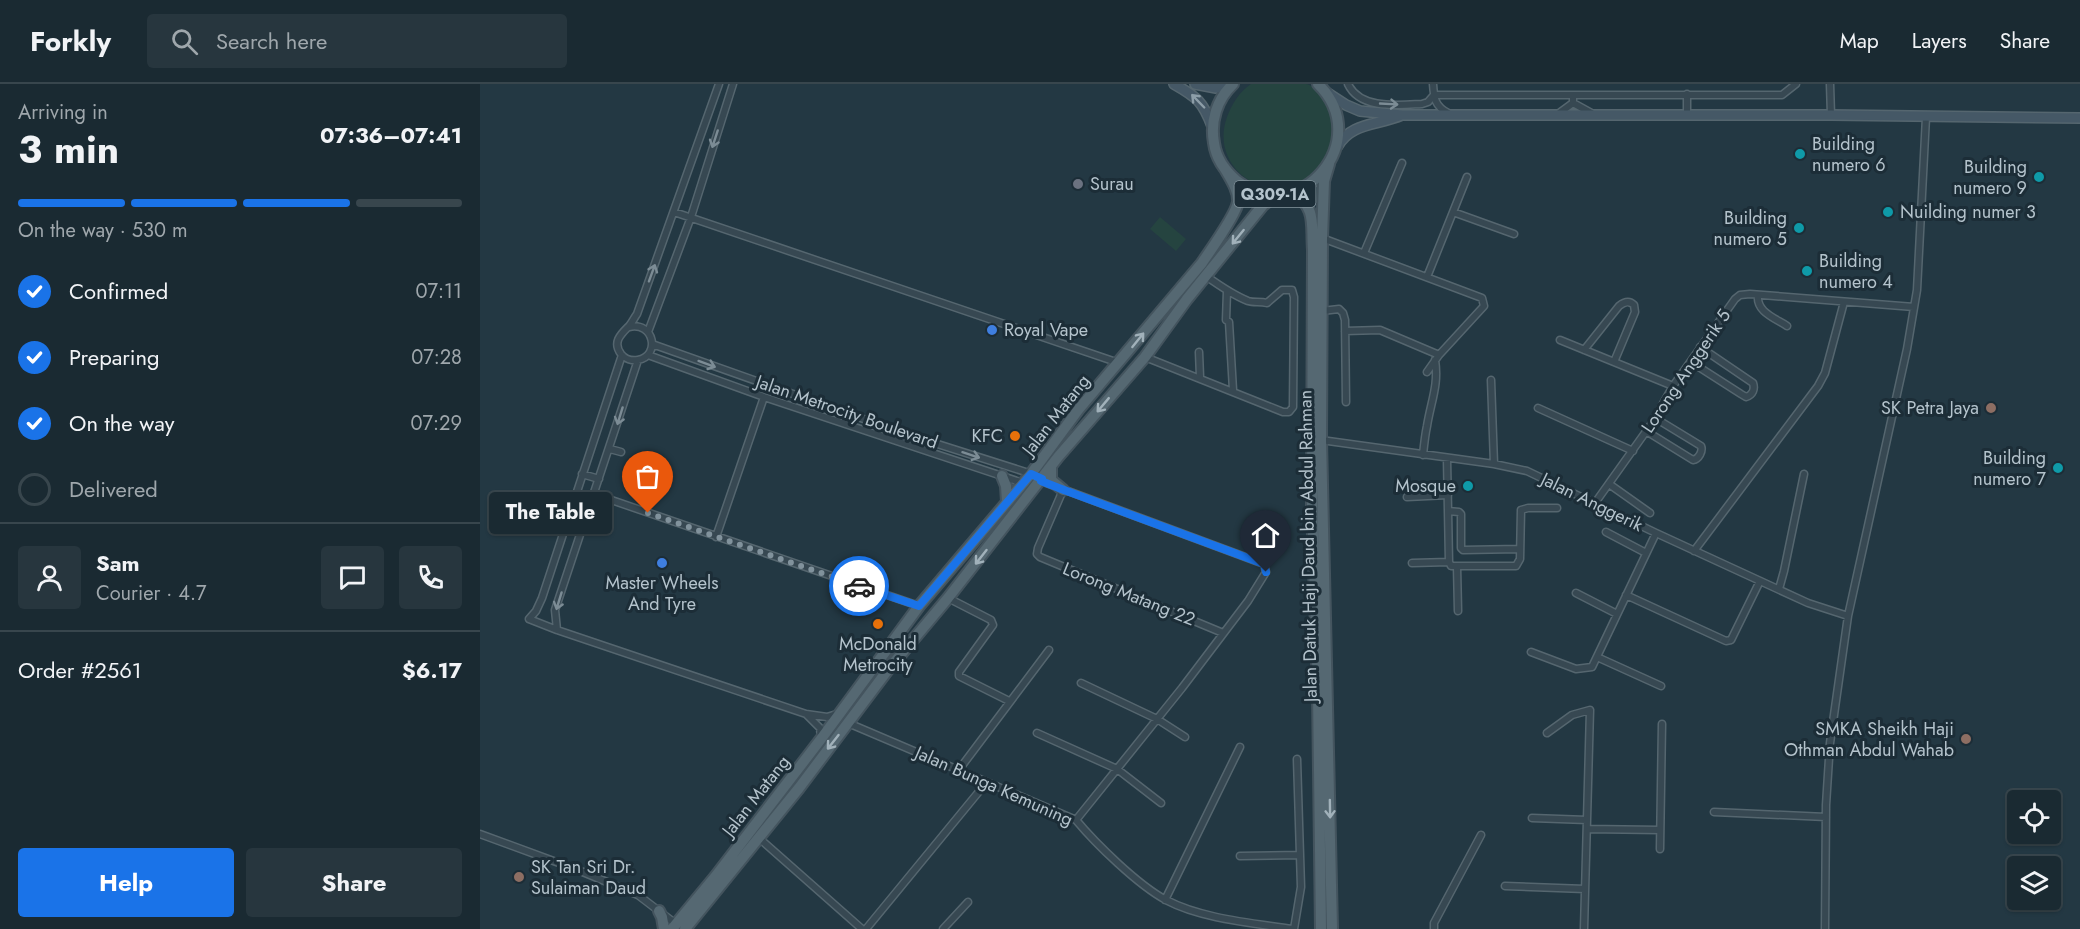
<!DOCTYPE html>
<meta charset="utf-8">
<style>
:root{--surface:#1a2a32;--page:#27363e;--text:#f1f3f6;--muted:#9fa7ac;--line:#38464d;--accent:#1a73e8}
body{margin:0;font-family:Jost,sans-serif;background:var(--page);color:var(--text);height:100vh;display:flex;flex-direction:column;font-size:22px;white-space:nowrap}
*{box-sizing:border-box;margin:0}
p{font-size:20px;color:var(--muted)}
.icon{flex:none;width:33px;height:33px;fill:none;stroke:currentColor;stroke-width:2;stroke-linecap:round;stroke-linejoin:round}
.map{position:relative;flex:1;overflow:hidden}
.details{display:flex;flex-direction:column;background:var(--surface);width:480px}
.details>*{flex:none}
.tools{position:absolute;left:1527px;top:706px;display:grid;gap:12px}
.tools a{display:grid;place-items:center;width:54px;height:54px;border-radius:6px;background:var(--surface);box-shadow:0 2px 4px #0004,0 0 0 2px var(--line);font-size:30px}
.pin{position:absolute;display:grid;place-items:center;width:51px;height:51px;color:#fff;margin:-62px -26px;border-radius:50% 50% 50% 0;rotate:-45deg;box-shadow:0 0 6px #0007}
.pin .icon{rotate:45deg}
.courier{position:absolute;display:grid;place-items:center;width:60px;height:60px;margin:-30px;border:4px solid #1a73e8;border-radius:50%;background:#fff;color:#222;box-shadow:0 2px 8px #0007}
.bubble{position:absolute;height:42px;border-radius:6px;background:var(--surface);box-shadow:0 2px 4px #0004,0 0 0 2px var(--line);font-size:20px;font-weight:700;line-height:42px;text-align:center}
.headline em{font-style:normal;font-weight:700}
.headline div{display:flex;flex-direction:column-reverse}
.headline{display:flex;align-items:center;justify-content:space-between;height:102px;padding:0 18px}
h1{font-size:39px;font-weight:700;line-height:45px}
.bar{display:grid;grid-template-columns:repeat(4,1fr);gap:9px 6px;align-content:center;height:72px;padding:0 18px}
.bar i{height:8px;border-radius:4px;background:var(--line)}
.bar .selected{background:var(--accent)}
.bar p{grid-column:span 4}
.line{display:flex;align-items:center;gap:15px;padding:0 18px;border-top:2px solid var(--line)}
.line div{flex:1}
.round{display:grid;place-items:center;flex:none;width:63px;height:63px;border-radius:6px;background:var(--page)}
ol{padding:0 18px;list-style:none}
li{display:flex;align-items:center;gap:18px;height:66px}
li p{margin-inline-start:auto}
li .icon{padding:6px;border-radius:50%;background:var(--accent);color:#fff;stroke-width:4}
li:last-child{color:var(--muted)}
li i{width:33px;height:33px;border:3px solid var(--line);border-radius:50%}
.action{display:flex;gap:12px;margin-top:auto;padding:12px 18px}
.action a{flex:1;height:69px;border-radius:6px;background:var(--accent);color:#fff;font-size:24px;font-weight:700;line-height:69px;text-align:center}
.action a+a{background:var(--page);color:var(--text)}
header{display:flex;align-items:center;gap:36px;box-sizing:border-box;height:84px;padding:0 30px;background:var(--surface);border-bottom:2px solid var(--line)}
header strong{font-size:28px}
nav{display:flex;gap:33px;margin-inline-start:auto;font-size:21px}
.search{width:420px;height:54px;background:var(--page);display:flex;align-items:center;gap:15px;box-sizing:border-box;padding:0 21px;border-radius:6px;color:var(--muted);font-size:22px}
main{display:flex;flex:1;min-height:0}
.map>svg:first-child{display:block}
</style>
<header>
<strong>Forkly</strong>
<div class="search"><svg class="icon" aria-label="search" viewBox="0 0 24 24"><circle cx="10" cy="10" r="6"/><path d="M15 15l6 6"/></svg>Search here</div>
<nav><a>Map</a><a>Layers</a><a>Share</a></nav>
</header>
<main>
<section class="details">
<div class="headline"><div><h1>3 min</h1><p>Arriving in</p></div><em>07:36–07:41</em></div>
<div class="bar"><i class="selected"></i><i class="selected"></i><i class="selected"></i><i></i><p>On the way · 530 m</p></div>
<ol>
<li><svg class="icon" aria-label="check" viewBox="0 0 24 24"><path d="M5 12l5 5 9-10"/></svg>Confirmed<p>07:11</p></li>
<li><svg class="icon" aria-label="check" viewBox="0 0 24 24"><path d="M5 12l5 5 9-10"/></svg>Preparing<p>07:28</p></li>
<li><svg class="icon" aria-label="check" viewBox="0 0 24 24"><path d="M5 12l5 5 9-10"/></svg>On the way<p>07:29</p></li>
<li><i></i>Delivered</li>
</ol>
<div class="line" style="height:108px"><a class="round"><svg class="icon" aria-label="person" viewBox="0 0 24 24"><circle cx="12" cy="8" r="4"/><path d="M4 21q1-7 8-7t8 7"/></svg></a><div><b>Sam</b><p>Courier · 4.7</p></div><a class="round"><svg class="icon" aria-label="chat" viewBox="0 0 24 24"><path d="M4 5h16v11H9l-5 4z"/></svg></a><a class="round"><svg class="icon" aria-label="phone" viewBox="0 0 24 24"><path d="M5 4h4l2 5-3 2q2 4 5 5l2-3 5 2v4C11 20 4 13 5 4z"/></svg></a></div>
<div class="line" style="height:78px"><div>Order #2561</div><b>$6.17</b></div>
<div class="action"><a>Help</a><a>Share</a></div>
</section>
<div class="map">
<svg width="1600" height="845" viewBox="0 0 1600 845">
<rect width="100%" height="100%" fill="#233843"/>
<path fill="#254440" d="M 771,0 C 785,0 814,0 826,0 C 832,1 837,7 840,12 C 856,34 856,51 844,76 C 814,135 725,95 747,33 C 752,20 759,8 771,0 Z
M 680,133 L 706,155 L 696,167 L 670,145 Z"/>
<g fill="none" stroke-linecap="round" stroke-linejoin="round">
<defs>
<path id="street" d="M 868,0 C 880,26 919,21 942,20 L 948,18 L 954,11
M 953,0 C 954,15 955,22 968,29
M 1350,0 L 1351,31
M 954,11 L 1302,11 L 1316,0
M 1093,19 L 1113,30
M 1078,30 L 1093,19 L 1093,11
M 1207,31 L 1207,10
M 194,128 L 639,279
M 973,128 L 1034,150
M 842,154 L 1002,214 L 1004,222 L 959,271 L 947,288
M 884,169 L 922,79
M 947,193 L 987,93
M 747,207 L 746,236 L 749,238 L 753,306
M 1278,211 C 1276,228 1295,234 1307,242
M 842,227 L 859,225 L 863,229 L 865,236 L 866,318
M 149,243 C 174,237 181,272 158,276 C 152,277 145,275 141,270 C 132,258 141,250 149,242 C 152,239 154,234 157,230 L 239,0
M 865,247 L 900,246 L 959,271
M 168,248 L 211,133 L 253,0
M 1080,256 L 1193,302
M 172,260 L 426,350 L 552,390
M 1104,266 L 1139,222 C 1144,218 1149,216 1154,221 L 1155,228 L 1134,278
M 719,268 L 720,293
M 142,271 L 62,514 L 56,527 L 49,535 L 77,546 L 326,630 L 347,633 L 360,629
M 168,271 L 284,313 L 543,399
M 665,273 L 803,328 L 809,328 L 813,323 L 814,213 L 812,206 L 802,206 L 787,219 C 780,217 774,219 768,217 C 753,211 740,202 726,192
M 1211,278 L 1261,310 L 1266,313 C 1273,311 1275,305 1273,299 L 1220,263
M 1011,296 L 1014,380
M 1058,324 L 1153,367
M 1166,347 L 1213,376 C 1219,375 1223,367 1221,362 L 1175,334
M 841,356 L 1014,380 L 1047,387 L 1176,449 L 1328,519 L 1368,532
M 130,365 L 141,368
M 943,371 C 944,361 945,351 947,342 C 951,317 959,301 955,276
M 967,375 L 969,478 L 971,482 L 1036,482 L 1040,475 L 1041,426 L 1048,424 L 1077,424
M 102,390 L 119,395
M 561,397 L 784,480 L 786,488 L 768,517 L 702,604 L 596,736
M 1129,400 L 1170,429
M 583,406 L 558,464 L 557,470 L 560,473 L 743,549
M 114,410 L 439,522
M 927,413 L 968,411
M 1115,419 L 1172,339 L 1193,302 L 1255,215 L 1260,211 L 1270,210 L 1434,223
M 968,427 L 979,428 L 981,430 L 981,464 L 983,466 L 1039,465
M 1126,448 L 1166,469
M 236,453 L 284,313
M 1214,467 L 1338,302 L 1345,289 L 1364,218
M 932,479 L 969,478
M 977,482 L 978,527
M 1299,505 L 1304,487 L 1324,390
M 1096,509 L 1137,530
M 1146,511 L 1246,557 L 1251,556 L 1280,497
M 468,514 L 511,536 L 513,541 L 479,588 L 479,592 L 529,617
M 77,546 L 75,526 L 158,276
M 1051,568 L 1096,585 L 1112,583 L 1176,449
M 1117,573 L 1181,602
M 601,599 L 677,635 L 705,653
M 327,631 L 340,644 L 341,654
M 368,639 L 596,736 C 616,760 658,801 686,816 C 722,835 773,839 812,845
M 557,649 L 637,685 L 681,719
M 1067,649 L 1092,631 L 1110,626 L 1104,845
M 478,687 L 569,566
M 1234,728 L 1346,733
M 1052,734 L 1107,736
M 1107,745 L 1180,746
M 0,750 L 98,786 L 158,811 L 196,840
M 279,754 L 382,845
M 1180,765 L 1182,640
M 760,772 L 820,771
M 1025,802 L 1105,805
M 685,816 L 760,663
M 386,845 L 506,699
M 463,845 L 488,818
M 814,845 L 821,803 L 817,675
M 954,845 L 954,839 L 1001,751
M 1345,845 L 1346,721 L 1350,659 L 1368,532 L 1427,265 L 1437,206 L 1446,33"/>
<path id="secondary" d="M 694,0 C 717,13 723,18 732,42
M 715,0 L 736,4 L 749,3
M 846,8 L 866,21 L 880,27 L 922,31 L 1351,31 L 1600,34
M 857,63 C 871,38 897,42 922,31"/>
<path id="primary" d="M 753,0 C 737,15 730,37 734,59 C 736,74 745,87 757,97 C 820,145 895,56 838,0
M 849,80 L 844,97 L 842,154 L 841,356 L 852,845
M 813,107 C 837,126 831,138 833,166 L 832,421 L 838,607 L 841,845
M 571,383 L 571,396 L 583,406
M 522,392 L 526,402 L 527,418
M 179,827 L 182,833 L 184,845
M 192,845 L 235,793 L 341,655 L 439,522 L 551,390 L 598,326 L 722,179 C 730,167 756,131 758,118 C 759,106 750,94 744,83
M 205,845 L 319,704 L 407,587 L 468,514 L 578,373 L 665,273 L 707,215 L 783,121 L 798,110"/>
</defs>
<use href="#street" stroke="#55666f" stroke-width="9"/>
<use href="#secondary" stroke="#55666f" stroke-width="12"/>
<use href="#primary" stroke="#44545e" stroke-width="14"/>
<use href="#street" stroke="#374852" stroke-width="6"/>
<use href="#secondary" stroke="#455866" stroke-width="9"/>
<use href="#primary" stroke="#556872" stroke-width="10"/>
</g>
<defs><path id="oneway-shaft" d="M-6 0H5M1.5-3L5.5 0L1.5 3" fill="none" stroke-width="1.6" stroke-linecap="round" stroke-linejoin="round" transform="scale(1.5)"/></defs>
<use stroke="#8d9ea8" href="#oneway-shaft" transform="translate(718 17) rotate(-134)"/>
<g stroke="#7c8c95">
<use href="#oneway-shaft" transform="translate(909 20) rotate(3)"/>
<use href="#oneway-shaft" transform="translate(235 55) rotate(108)"/>
<use href="#oneway-shaft" transform="translate(172 189) rotate(-70)"/>
<use href="#oneway-shaft" transform="translate(227 280) rotate(20)"/>
<use href="#oneway-shaft" transform="translate(140 332) rotate(107)"/>
<use href="#oneway-shaft" transform="translate(491 371) rotate(18)"/>
<use href="#oneway-shaft" transform="translate(79 517) rotate(107)"/>
</g>
<g stroke="#a1b1ba">
<use href="#oneway-shaft" transform="translate(758 153) rotate(129)"/>
<use href="#oneway-shaft" transform="translate(658 256) rotate(-51)"/>
<use href="#oneway-shaft" transform="translate(623 321) rotate(130)"/>
<use href="#oneway-shaft" transform="translate(501 473) rotate(128)"/>
<use href="#oneway-shaft" transform="translate(353 658) rotate(128)"/>
<use href="#oneway-shaft" transform="translate(850 725) rotate(89)"/>
</g>
<g fill="none" stroke-linecap="round" stroke-linejoin="round">
<path stroke="#81929c" stroke-width="6" stroke-dasharray="0 10.8" d="M 168,429 L 379,502"/>
<path stroke="#1a73e8" stroke-width="8" d="M 379,502 L 439,522 L 551,390 L 562,395 L 561,397 L 584,406 L 784,480 L 786,488"/>
</g>
<g fill="#0f9aa8" stroke="#1c2d37" stroke-width="2">
<circle cx="1320" cy="70" r="6"/>
<circle cx="1559" cy="93" r="6"/>
<circle cx="1408" cy="128" r="6"/>
<circle cx="1319" cy="144" r="6"/>
<circle cx="1327" cy="187" r="6"/>
<circle cx="1578" cy="384" r="6"/>
<circle cx="988" cy="402" r="6"/>
</g>
<circle fill="#6b7280" stroke="#1c2d37" stroke-width="2" cx="598" cy="100" r="6"/>
<g fill="#3f7fe0" stroke="#1c2d37" stroke-width="2">
<circle cx="512" cy="246" r="6"/>
<circle cx="182" cy="479" r="6"/>
</g>
<g fill="#8d6e63" stroke="#1c2d37" stroke-width="2">
<circle cx="1511" cy="324" r="6"/>
<circle cx="1486" cy="655" r="6"/>
<circle cx="39" cy="793" r="6"/>
</g>
<g fill="#e8710a" stroke="#1c2d37" stroke-width="2">
<circle cx="535" cy="352" r="6"/>
<circle cx="398" cy="540" r="6"/>
</g>
<g text-anchor="middle" dominant-baseline="central" stroke-width="6" stroke-linejoin="round" paint-order="stroke">
<rect fill="#1c2d37" stroke="#86969f" stroke-width="1.5" x="754.5" y="97" width="81" height="26" rx="4.5"/>
<g font-size="16" font-weight="bold" fill="#b4c3cc">
<text x="795" y="110">Q309-1A</text>
</g>
<g font-size="18" fill="#b4c3cc" stroke="#1c2d37" text-anchor="end">
<text x="1332" y="60" text-anchor="start">Building<tspan x="1332" dy="21">numero 6</tspan></text>
<text x="1547" y="83">Building<tspan x="1547" dy="21">numero 9</tspan></text>
<text x="610" y="100" text-anchor="start">Surau</text>
<text x="1420" y="128" text-anchor="start">Nuilding numer 3</text>
<text x="1307" y="134">Building<tspan x="1307" dy="21">numero 5</tspan></text>
<text x="1339" y="177" text-anchor="start">Building<tspan x="1339" dy="21">numero 4</tspan></text>
<text x="524" y="246" text-anchor="start">Royal Vape</text>
<text x="1499" y="324">SK Petra Jaya</text>
<text x="523" y="352">KFC</text>
<text x="1566" y="374">Building<tspan x="1566" dy="21">numero 7</tspan></text>
<text x="976" y="402">Mosque</text>
<text x="182" y="499" text-anchor="middle">Master Wheels<tspan x="182" dy="21">And Tyre</tspan></text>
<text x="398" y="560" text-anchor="middle">McDonald<tspan x="398" dy="21">Metrocity</tspan></text>
<text x="1474" y="645">SMKA Sheikh Haji<tspan x="1474" dy="21">Othman Abdul Wahab</tspan></text>
<text x="51" y="783" text-anchor="start">SK Tan Sri Dr.<tspan x="51" dy="21">Sulaiman Daud</tspan></text>
</g>
<g font-size="18" fill="#b4c3cc" stroke="#1c2d37">
<text transform="translate(1206 287) rotate(-56)">Lorong Anggerik 5</text>
<text transform="translate(367 328) rotate(19)">Jalan Metrocity Boulevard</text>
<text transform="translate(576 331) rotate(-52)">Jalan Matang</text>
<text transform="translate(1112 418) rotate(26)">Jalan Anggerik</text>
<text transform="translate(828 462) rotate(-91)">Jalan Datuk Haji Daud bin Abdul Rahman</text>
<text transform="translate(649 510) rotate(22)">Lorong Matang 22</text>
<text transform="translate(514 702) rotate(24)">Jalan Bunga Kemuning</text>
<text transform="translate(276 712) rotate(-52)">Jalan Matang</text>
</g>
</g>
</svg>
<div class="tools">
<a><svg class="icon" aria-label="locate" viewBox="0 0 24 24"><circle cx="12" cy="12" r="6"/><path d="M12 2v4M12 18v4M2 12h4M18 12h4"/></svg></a>
<a><svg class="icon" aria-label="layers" viewBox="0 0 24 24"><path d="M12 4l9 5-9 5-9-5zM3 14l9 5 9-5"/></svg></a>
</div>
<div class="pin" style="left:168px;top:429px;background:#ea580c"><svg class="icon" aria-label="bag" viewBox="0 0 24 24"><path d="M5 8h14l-1 12H6zM9 8a3 3 0 0 1 6 0"/></svg></div>
<div class="pin" style="left:786px;top:488px;background:#1f2937"><svg class="icon" aria-label="home" viewBox="0 0 24 24"><path d="M3 11l9-7 9 7M6 9v11h12V9"/></svg></div>
<div class="courier" style="left:379px;top:502px"><svg class="icon" aria-label="car" viewBox="0 0 24 24"><path d="M5 17H2v-5l4-1 3-4h7l3 4 3 1v5h-3M9 17h6M6 11h13"/><circle cx="7" cy="17" r="2"/><circle cx="17" cy="17" r="2"/></svg></div>
<div class="bubble" style="left:9px;top:408px;width:123px">The Table</div>
</div>
</main>
